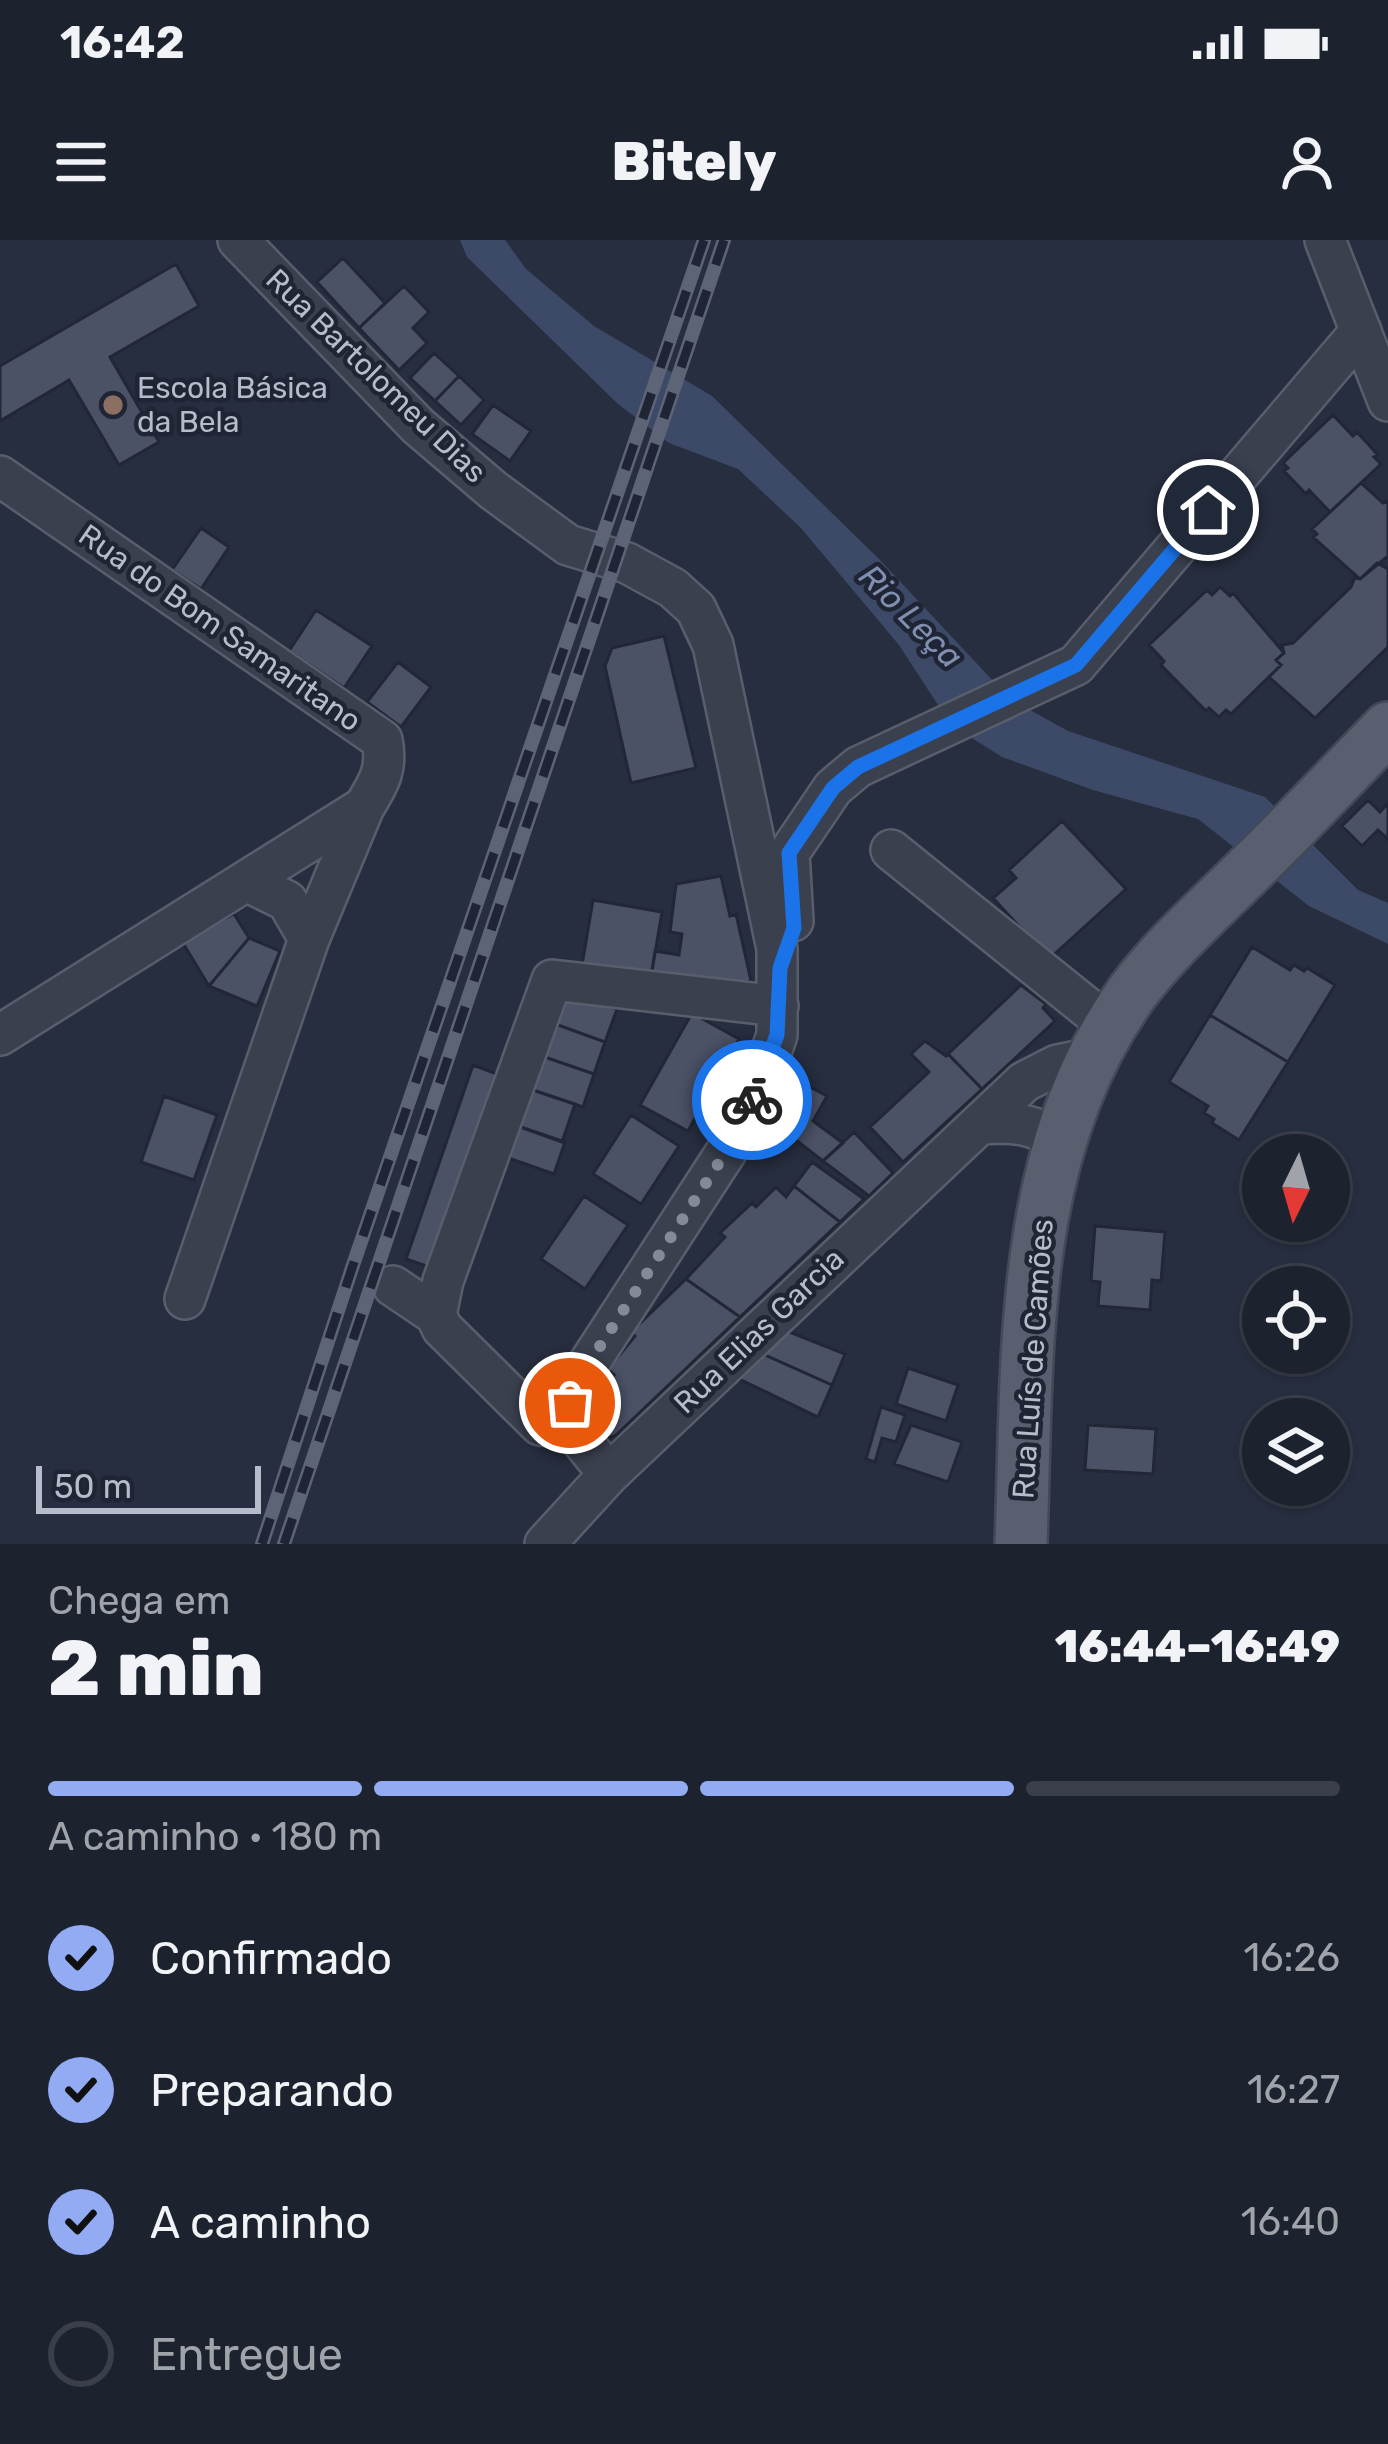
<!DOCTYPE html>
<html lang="pt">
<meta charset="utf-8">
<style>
:root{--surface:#1d222f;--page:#252a37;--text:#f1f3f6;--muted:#a0a4aa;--line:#3b3f4b;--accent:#93abf3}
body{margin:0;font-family:Rubik,sans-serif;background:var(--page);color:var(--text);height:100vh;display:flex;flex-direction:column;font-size:45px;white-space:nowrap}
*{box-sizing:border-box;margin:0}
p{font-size:39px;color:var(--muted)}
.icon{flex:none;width:66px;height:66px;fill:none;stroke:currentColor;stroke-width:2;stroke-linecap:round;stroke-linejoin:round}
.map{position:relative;height:1304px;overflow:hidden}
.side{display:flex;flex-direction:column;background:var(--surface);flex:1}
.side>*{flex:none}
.needle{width:78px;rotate:185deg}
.fabs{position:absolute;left:1242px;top:894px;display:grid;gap:24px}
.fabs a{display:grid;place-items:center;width:108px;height:108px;border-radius:50%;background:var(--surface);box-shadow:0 3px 9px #0004,0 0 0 3px var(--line);font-size:60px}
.scale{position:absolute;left:36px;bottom:30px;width:225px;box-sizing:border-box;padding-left:12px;border:6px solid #b7bcca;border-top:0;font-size:33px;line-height:42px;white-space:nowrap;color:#b7bcca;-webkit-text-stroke:9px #1f2534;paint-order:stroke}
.pin{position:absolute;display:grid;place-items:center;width:102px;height:102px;color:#fff;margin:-51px;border:6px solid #fff;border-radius:50%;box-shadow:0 3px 12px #0007}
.courier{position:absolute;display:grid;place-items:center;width:120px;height:120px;margin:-60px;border:9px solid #1a73e8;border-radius:50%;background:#fff;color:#222;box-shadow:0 3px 15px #0007}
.headline em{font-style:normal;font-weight:800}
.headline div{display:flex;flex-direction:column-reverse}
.headline{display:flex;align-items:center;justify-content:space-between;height:204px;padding:0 48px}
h1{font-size:78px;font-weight:800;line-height:90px}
.bar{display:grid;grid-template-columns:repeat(4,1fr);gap:18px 12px;align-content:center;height:144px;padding:0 48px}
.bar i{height:15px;border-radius:9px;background:var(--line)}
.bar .on{background:var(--accent)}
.bar p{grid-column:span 4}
ol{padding:0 48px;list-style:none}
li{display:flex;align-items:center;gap:36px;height:132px}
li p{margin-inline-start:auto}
li .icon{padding:12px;border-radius:50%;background:var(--accent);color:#111;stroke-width:4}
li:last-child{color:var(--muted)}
li i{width:66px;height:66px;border:6px solid var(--line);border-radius:50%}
.status{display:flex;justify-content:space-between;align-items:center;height:84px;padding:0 60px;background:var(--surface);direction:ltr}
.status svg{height:33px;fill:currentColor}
header{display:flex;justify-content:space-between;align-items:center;height:156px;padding:0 48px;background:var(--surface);font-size:54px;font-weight:800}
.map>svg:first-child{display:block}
</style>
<div class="status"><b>16:42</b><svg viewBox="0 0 49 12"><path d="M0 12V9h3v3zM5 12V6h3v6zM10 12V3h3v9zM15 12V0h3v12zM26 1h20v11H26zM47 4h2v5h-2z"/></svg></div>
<header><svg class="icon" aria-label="menu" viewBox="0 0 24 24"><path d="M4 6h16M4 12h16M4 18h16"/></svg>Bitely<svg class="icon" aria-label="person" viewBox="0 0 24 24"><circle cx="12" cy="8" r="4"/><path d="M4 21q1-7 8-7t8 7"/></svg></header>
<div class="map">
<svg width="1388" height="1304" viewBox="0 0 1388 1304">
<rect width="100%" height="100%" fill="#272e3f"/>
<path fill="#3d4a67" d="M 460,0 L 505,0 L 526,29 L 594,86 L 712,156 L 879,319 L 1010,459 L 1068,491 L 1265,557 L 1358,650 L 1388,663 L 1388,704 L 1309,666 L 1198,579 L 1093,550 L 1002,517 L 951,485 L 899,405 L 801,288 L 738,229 L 669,203 L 618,164 L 467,17 Z"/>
<path fill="#4b5266" stroke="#212736" stroke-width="3" d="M 343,18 L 385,63 L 359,88 L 317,42 Z
M 176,24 L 199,66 L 110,117 L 159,202 L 119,225 L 69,140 L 0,181 L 0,126 Z
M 404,46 L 429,72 L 413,88 L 427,103 L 399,130 L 359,88 Z
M 434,113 L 459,136 L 435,161 L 410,138 Z
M 459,136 L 484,160 L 461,185 L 435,161 Z
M 493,165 L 531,191 L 510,221 L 472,194 Z
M 1333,175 L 1353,196 L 1357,192 L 1378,215 L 1374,217 L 1381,224 L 1330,272 L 1309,250 L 1306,254 L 1284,231 L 1288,228 L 1283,223 Z
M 1361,243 L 1383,263 L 1388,261 L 1388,316 L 1360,339 L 1313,297 L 1317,294 L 1312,289 Z
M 201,288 L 229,307 L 201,349 L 172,330 Z
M 1377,323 L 1388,329 L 1388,407 L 1315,478 L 1269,437 L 1281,425 L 1276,420 L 1284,413 L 1282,405 L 1293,403 L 1351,347 L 1355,337 L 1360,339 Z
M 1220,347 L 1230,356 L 1233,353 L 1284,413 L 1276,420 L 1281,425 L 1275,431 L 1231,474 L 1226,470 L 1219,477 L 1209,468 L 1206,471 L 1161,425 L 1164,421 L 1149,405 L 1207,350 L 1212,355 Z
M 316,370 L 372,406 L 344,448 L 289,411 Z
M 664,396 L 696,528 L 631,543 L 605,426 L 612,408 Z
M 398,422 L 431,447 L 401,487 L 367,462 Z
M 1368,560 L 1380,572 L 1388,563 L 1388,599 L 1378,590 L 1362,606 L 1342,586 Z
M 1062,581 L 1126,649 L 1049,719 L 993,658 L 1016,638 L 1009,630 Z
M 721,636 L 730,676 L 736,674 L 751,741 L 722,750 L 651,737 L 655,711 L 679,715 L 682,694 L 670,692 L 676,644 Z
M 593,660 L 662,672 L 651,737 L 582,725 Z
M 234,674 L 249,698 L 209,746 L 181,700 Z
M 249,698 L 280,711 L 257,766 L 209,746 Z
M 1252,707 L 1290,730 L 1294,725 L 1304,731 L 1307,728 L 1335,745 L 1288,822 L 1210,775 Z
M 1021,745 L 1046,764 L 1043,768 L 1055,781 L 982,849 L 948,814 Z
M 558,749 L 617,769 L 605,802 L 547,781 Z
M 692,773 L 739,799 L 688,891 L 640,865 Z
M 1210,775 L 1288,822 L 1239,900 L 1212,883 L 1214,879 L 1204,873 L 1208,866 L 1169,842 Z
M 547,781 L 605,802 L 594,834 L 536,814 Z
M 925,801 L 946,816 L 948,814 L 982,849 L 903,922 L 870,887 L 929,832 L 911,814 Z
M 536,814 L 594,834 L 583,867 L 524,847 Z
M 473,825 L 505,837 L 438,1030 L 406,1019 Z
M 788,835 L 827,856 L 813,881 L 843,903 L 823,921 L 775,884 L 787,867 L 779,863 Z
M 524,847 L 575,864 L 562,902 L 512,884 Z
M 164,856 L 217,875 L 194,940 L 141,922 Z
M 631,875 L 679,906 L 641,964 L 593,934 Z
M 512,884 L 565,902 L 554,934 L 500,915 Z
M 854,892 L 893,933 L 869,956 L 823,921 Z
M 812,922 L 864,959 L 840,982 L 794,946 Z
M 794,946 L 840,982 L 740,1077 L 686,1039 L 725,997 L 720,993 L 752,963 L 756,967 L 776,947 L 786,957 Z
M 584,956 L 628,985 L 585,1049 L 541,1019 Z
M 1095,986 L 1165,992 L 1161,1041 L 1152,1040 L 1150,1070 L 1098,1066 L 1100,1042 L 1091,1041 Z
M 686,1039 L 740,1077 L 615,1196 L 602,1199 L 593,1189 L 595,1167 L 603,1145 L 614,1135 L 608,1129 L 635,1096 L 631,1092 Z
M 787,1091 L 845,1114 L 832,1145 L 763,1114 Z
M 763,1114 L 832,1145 L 818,1177 L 737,1138 Z
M 908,1128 L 958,1145 L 946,1181 L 896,1164 Z
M 881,1167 L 905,1175 L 896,1202 L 882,1198 L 875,1222 L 866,1219 Z
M 911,1185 L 962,1202 L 948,1242 L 894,1224 Z
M 1088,1185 L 1156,1189 L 1153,1234 L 1085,1230 Z"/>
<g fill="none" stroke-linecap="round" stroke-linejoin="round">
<defs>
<path id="minor" d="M 238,0 L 418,186 L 493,250 L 568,305 L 627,323 L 673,348 L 696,369 L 713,405 L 777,709 L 777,795 L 758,849 L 726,912 L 580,1137 C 561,1187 579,1196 609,1234
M 1325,0 L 1388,161
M 0,236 L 382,500 C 388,528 379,543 364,567 L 0,795
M 891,610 L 1111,787
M 246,641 L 287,661 L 309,699
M 793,681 L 789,613 L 833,548 L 858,527 L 1076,425 L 1361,91
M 980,884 C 1009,882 1037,882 1058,903
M 393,1046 L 436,1075
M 185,1059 L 309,699 L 364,567
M 572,1188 L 540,1185 L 442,1088 L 436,1075 L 443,1041 L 552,740 L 778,766
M 545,1304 L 609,1234 L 1024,842 L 1057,825 L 1092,818"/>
<path id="major" d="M 1021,1304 C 1028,1116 1017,910 1134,750 C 1168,705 1214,665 1254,625 C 1300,580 1343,534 1388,488"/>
</defs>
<use href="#minor" stroke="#595e6d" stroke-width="44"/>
<use href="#major" stroke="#444958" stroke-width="56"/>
<use href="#minor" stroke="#3b404f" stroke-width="39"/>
<use href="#major" stroke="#595f6f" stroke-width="51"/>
<defs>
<path id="rail" d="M 262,1304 L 352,1028 L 704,0
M 284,1304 L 724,0"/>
</defs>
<use href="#rail" stroke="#5d6476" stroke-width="14"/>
<use href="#rail" stroke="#1f2534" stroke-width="9" stroke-dasharray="27" stroke-linecap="butt"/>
</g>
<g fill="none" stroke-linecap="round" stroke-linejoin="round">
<path stroke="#858a99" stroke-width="12" stroke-dasharray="0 21.6" d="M 570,1163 L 580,1137 L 726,912 L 752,860"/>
<path stroke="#1a73e8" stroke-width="15" d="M 752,860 L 777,795 L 780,728 L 794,688 L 789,613 L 833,548 L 858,527 L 1076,425 L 1208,270"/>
</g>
<circle fill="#8d6e63" stroke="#1f2534" stroke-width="4.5" cx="113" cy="165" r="12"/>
<g text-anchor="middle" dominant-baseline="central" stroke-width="9" stroke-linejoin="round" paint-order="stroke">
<g font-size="30" fill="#b7bcca" stroke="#1f2534">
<text transform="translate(376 136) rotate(44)">Rua Bartolomeu Dias</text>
<text transform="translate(220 388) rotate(35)">Rua do Bom Samaritano</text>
<text transform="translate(759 1091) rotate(-44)">Rua Elias Garcia</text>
<text transform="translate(1033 1119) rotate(-86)">Rua Luís de Camões</text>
</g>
<g font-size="30" fill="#b7bcca" stroke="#1f2534" text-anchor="start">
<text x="137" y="148">Escola Básica<tspan x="137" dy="34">da Bela</tspan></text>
</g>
<g font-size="33" font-style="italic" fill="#808eb0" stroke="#1f2534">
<text transform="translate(911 376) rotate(45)">Rio Leça</text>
</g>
</g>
</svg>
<div class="fabs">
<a><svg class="needle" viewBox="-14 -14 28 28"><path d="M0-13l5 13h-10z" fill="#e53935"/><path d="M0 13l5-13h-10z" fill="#a0a4aa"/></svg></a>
<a><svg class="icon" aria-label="locate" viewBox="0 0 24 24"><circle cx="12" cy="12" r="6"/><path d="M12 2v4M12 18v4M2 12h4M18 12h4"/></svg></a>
<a><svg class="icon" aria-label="layers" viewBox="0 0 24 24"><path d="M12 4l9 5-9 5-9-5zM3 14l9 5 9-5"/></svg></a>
</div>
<div class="scale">50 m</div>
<div class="pin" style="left:570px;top:1163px;background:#ea580c"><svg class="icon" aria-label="bag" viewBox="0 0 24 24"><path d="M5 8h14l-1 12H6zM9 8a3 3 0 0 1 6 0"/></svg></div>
<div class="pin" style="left:1208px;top:270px;background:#1f2937"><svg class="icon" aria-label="home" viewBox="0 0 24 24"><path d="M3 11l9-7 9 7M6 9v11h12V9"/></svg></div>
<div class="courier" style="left:752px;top:860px"><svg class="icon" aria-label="bike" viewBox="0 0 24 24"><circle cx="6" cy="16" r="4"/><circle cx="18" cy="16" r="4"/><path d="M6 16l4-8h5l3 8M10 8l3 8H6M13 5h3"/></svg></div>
</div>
<section class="side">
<div class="headline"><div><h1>2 min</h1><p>Chega em</p></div><em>16:44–16:49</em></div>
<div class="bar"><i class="on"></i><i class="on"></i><i class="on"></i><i></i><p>A caminho · 180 m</p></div>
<ol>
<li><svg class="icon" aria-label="check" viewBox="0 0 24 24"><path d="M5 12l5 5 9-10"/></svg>Confirmado<p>16:26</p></li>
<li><svg class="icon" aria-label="check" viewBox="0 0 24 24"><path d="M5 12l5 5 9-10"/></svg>Preparando<p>16:27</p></li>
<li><svg class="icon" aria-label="check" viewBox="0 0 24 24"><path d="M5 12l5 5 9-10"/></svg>A caminho<p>16:40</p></li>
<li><i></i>Entregue</li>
</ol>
</section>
